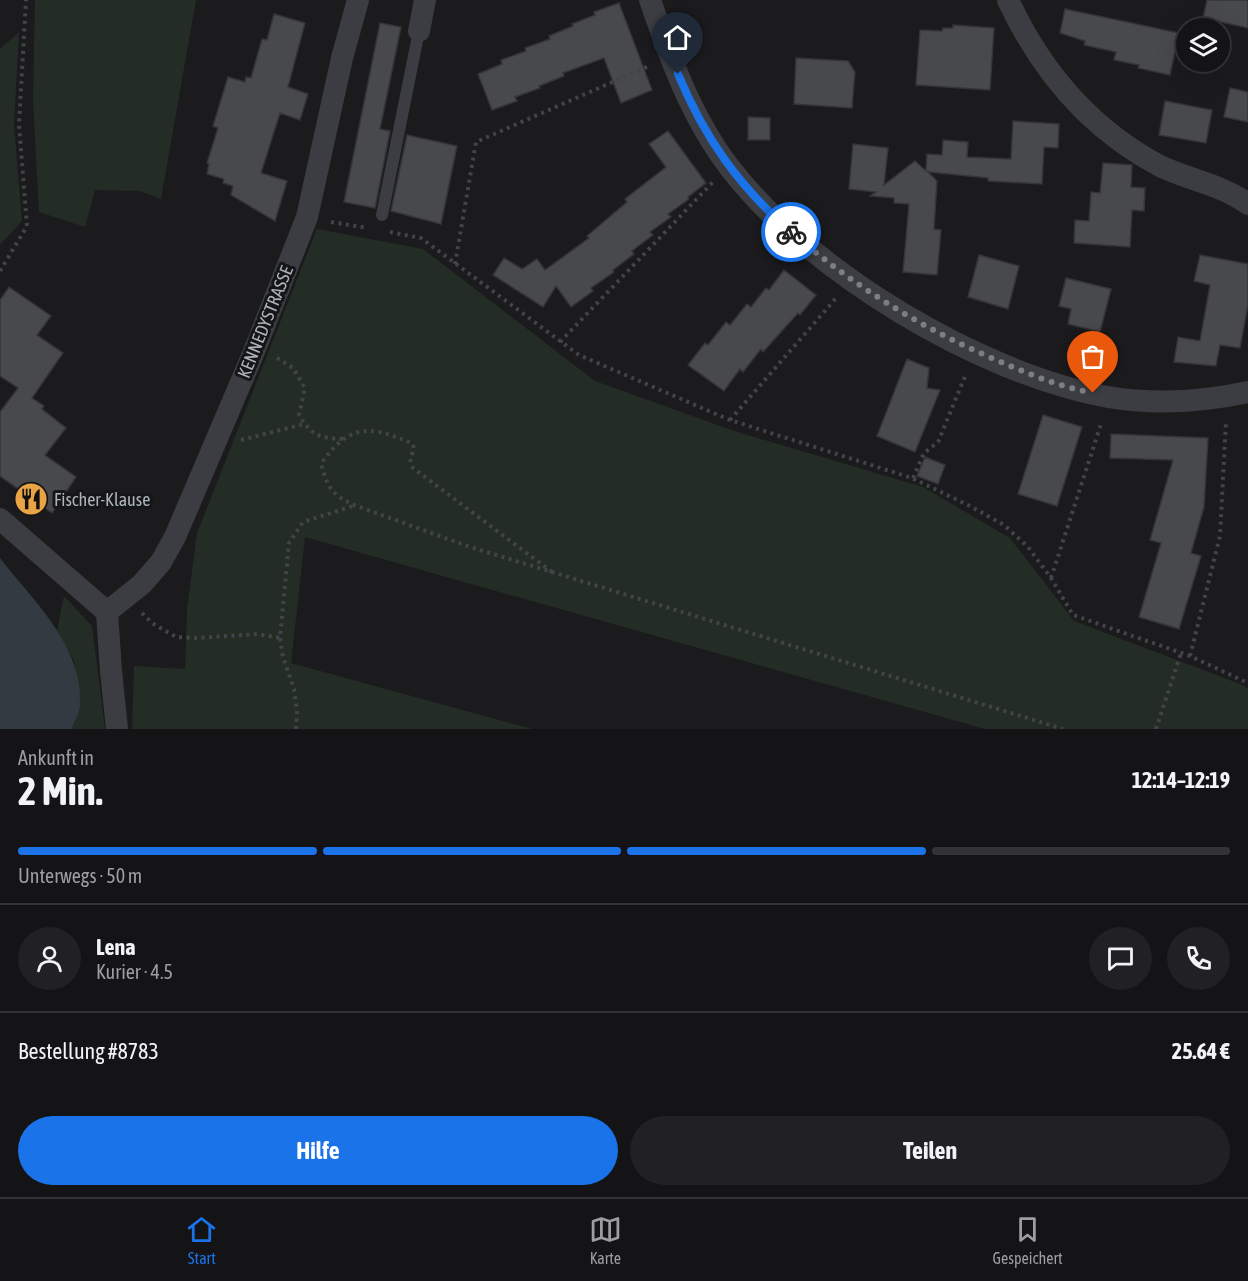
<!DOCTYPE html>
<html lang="de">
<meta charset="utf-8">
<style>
:root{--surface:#141416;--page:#212123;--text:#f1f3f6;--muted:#9d9ea1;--line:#333335;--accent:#1a73e8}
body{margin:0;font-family:"Asap Condensed",sans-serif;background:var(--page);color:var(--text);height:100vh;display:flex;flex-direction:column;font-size:22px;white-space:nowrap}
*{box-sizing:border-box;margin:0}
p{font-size:20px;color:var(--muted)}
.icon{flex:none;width:33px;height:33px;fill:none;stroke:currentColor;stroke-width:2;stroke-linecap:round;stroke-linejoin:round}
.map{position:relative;height:729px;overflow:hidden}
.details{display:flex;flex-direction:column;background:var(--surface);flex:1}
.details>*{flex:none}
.tools{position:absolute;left:1176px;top:18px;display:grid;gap:12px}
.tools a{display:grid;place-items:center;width:54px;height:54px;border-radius:50%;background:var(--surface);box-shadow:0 6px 24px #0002,0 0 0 2px var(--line);font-size:30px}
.pin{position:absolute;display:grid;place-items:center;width:51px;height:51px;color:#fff;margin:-62px -26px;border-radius:50% 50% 50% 0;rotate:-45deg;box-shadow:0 0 6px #0007}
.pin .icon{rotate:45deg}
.courier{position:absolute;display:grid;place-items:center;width:60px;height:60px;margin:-30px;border:4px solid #1a73e8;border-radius:50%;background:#fff;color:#222;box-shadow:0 2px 8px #0007}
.overview em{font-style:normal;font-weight:700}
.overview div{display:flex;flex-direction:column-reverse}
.overview{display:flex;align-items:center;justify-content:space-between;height:102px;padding:0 18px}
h1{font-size:39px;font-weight:700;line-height:45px}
.bar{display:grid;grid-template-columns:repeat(4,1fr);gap:9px 6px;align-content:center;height:72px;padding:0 18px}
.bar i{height:8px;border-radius:4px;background:var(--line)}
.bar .selected{background:var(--accent)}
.bar p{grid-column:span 4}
.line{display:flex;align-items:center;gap:15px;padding:0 18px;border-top:2px solid var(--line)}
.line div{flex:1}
.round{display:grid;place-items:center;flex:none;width:63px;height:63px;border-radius:32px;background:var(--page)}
.action{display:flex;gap:12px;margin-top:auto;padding:12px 18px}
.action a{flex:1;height:69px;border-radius:36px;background:var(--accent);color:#fff;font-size:24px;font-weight:700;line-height:69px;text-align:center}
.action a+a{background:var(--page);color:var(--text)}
.tab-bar{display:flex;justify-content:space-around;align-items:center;height:84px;border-top:2px solid var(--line);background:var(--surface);font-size:16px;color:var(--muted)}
.tab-bar a{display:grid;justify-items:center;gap:3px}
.tab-bar .selected{color:var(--accent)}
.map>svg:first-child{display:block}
</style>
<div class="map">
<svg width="1248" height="729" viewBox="0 0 1248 729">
<rect width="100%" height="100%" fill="#1b1b1d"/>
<path fill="#242d25" d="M 35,0 L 196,0 L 161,199 L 140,191 L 95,190 L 85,227 L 39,212 L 33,101 Z
M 19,32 L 14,125 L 22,221 L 0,245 L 0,49 Z
M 317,229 L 423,249 L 595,381 L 734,431 L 923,487 L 1010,538 L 1074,621 L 1240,684 L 1248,689 L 1248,729 L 985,729 L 305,537 L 291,663 L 532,729 L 132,729 L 134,666 L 185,669 L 187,609 L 197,533 Z
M 64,596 L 92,626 L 105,729 L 72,729 L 80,709 L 78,682 L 74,661 L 57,631 Z"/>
<path fill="#313b41" d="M 0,558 C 34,602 84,646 80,707 C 79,714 74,722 72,729 L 0,729 Z"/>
<path fill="#48494d" stroke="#353539" stroke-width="1.5" d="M 1207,0 L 1248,0 L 1248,28 L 1203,18 Z
M 619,3 L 652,90 L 621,103 L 604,58 L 563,73 L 564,76 L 539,86 L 540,88 L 515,97 L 517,101 L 492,110 L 478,74 L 502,64 L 501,60 L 526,51 L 525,48 L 550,39 L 549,36 L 573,26 L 572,24 L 595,15 L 594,12 Z
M 1065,9 L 1179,33 L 1170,75 L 1138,68 L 1139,65 L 1114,60 L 1116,52 L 1084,45 L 1085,41 L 1060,33 Z
M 274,14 L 305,23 L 288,87 L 308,94 L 300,120 L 280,113 L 261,173 L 287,181 L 275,221 L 231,195 L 233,186 L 223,183 L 224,179 L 207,174 L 209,164 L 207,163 L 218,128 L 213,126 L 228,77 L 245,82 L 246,77 L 251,78 L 262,39 L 267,40 Z
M 380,23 L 401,27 L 380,129 L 390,131 L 375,208 L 344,202 Z
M 953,25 L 994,28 L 990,90 L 916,85 L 920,30 L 942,31 L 943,28 L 953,28 Z
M 796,58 L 848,61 L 855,72 L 852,108 L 794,104 Z
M 1230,88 L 1248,92 L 1248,122 L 1224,117 Z
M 1165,101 L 1212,110 L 1206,143 L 1159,135 Z
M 748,117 L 770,118 L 770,140 L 748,140 Z
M 1013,121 L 1059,124 L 1058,148 L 1044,147 L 1042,184 L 988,181 L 988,178 L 928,172 L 937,181 L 934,229 L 941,230 L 937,275 L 903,272 L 909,204 L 894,203 L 894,198 L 870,196 L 876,192 L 849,189 L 853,144 L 888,148 L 884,185 L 915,161 L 926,171 L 927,154 L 942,155 L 943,140 L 968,142 L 967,157 L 1011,159 Z
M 668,131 L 706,183 L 688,197 L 689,199 L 668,214 L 671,217 L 650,232 L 653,235 L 632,251 L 634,254 L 613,270 L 614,272 L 591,288 L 593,291 L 571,307 L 556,286 L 543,307 L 493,275 L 504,258 L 522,269 L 537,259 L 545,270 L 589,238 L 587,236 L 627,202 L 625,199 L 666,167 L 649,144 Z
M 407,135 L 457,146 L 441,224 L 391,211 Z
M 1103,163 L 1132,165 L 1131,187 L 1145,188 L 1144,211 L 1132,210 L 1130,247 L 1074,243 L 1075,220 L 1089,221 L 1091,192 L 1100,193 Z
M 979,255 L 1019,266 L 1008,309 L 968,297 Z
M 1200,255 L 1248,264 L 1248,305 L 1240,348 L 1220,345 L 1216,366 L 1174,362 L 1178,337 L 1200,341 L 1210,285 L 1194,281 Z
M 784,270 L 816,295 L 800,315 L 798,313 L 763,352 L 761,349 L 743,372 L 740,369 L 724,391 L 688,365 L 705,343 L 708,345 L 726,322 L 730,325 L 747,304 L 751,307 L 766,288 L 769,290 Z
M 1066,278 L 1111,289 L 1100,332 L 1068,324 L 1071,309 L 1059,306 Z
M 9,287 L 51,316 L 37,335 L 63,353 L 32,398 L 44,406 L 42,409 L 66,428 L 45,455 L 76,477 L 52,513 L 0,476 L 0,412 L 18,388 L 0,376 L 0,300 Z
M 907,359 L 929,368 L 927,388 L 940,390 L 915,452 L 877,436 Z
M 1043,415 L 1082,427 L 1057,506 L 1018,494 Z
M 1111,434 L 1208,438 L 1204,507 L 1191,553 L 1201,556 L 1179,629 L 1139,617 L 1161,543 L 1150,540 L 1173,460 L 1110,458 Z
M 925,457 L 945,465 L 938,484 L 917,476 Z"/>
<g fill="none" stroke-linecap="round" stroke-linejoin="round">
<path stroke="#424449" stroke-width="4" stroke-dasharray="3 4.5" stroke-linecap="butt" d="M 331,222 L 368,228
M 390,232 L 421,238 L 579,355 L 730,420 L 912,478 L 970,506 L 1004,525 L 1028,547 L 1051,578 L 1073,615 L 1190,656 L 1248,683
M 455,264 L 476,142 L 649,66
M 0,271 L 27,226 L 19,124 L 26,0
M 560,342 L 713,182
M 277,358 L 293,368 L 305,388 L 299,415 C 312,436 319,438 344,439
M 730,420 L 837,297
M 241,440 L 304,424
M 913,478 L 924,453 L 938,442 L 966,374
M 552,572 L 413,468 L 410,459 L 414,449 L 413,444 C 371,425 349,423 321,464 C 328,488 331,494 354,505 L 470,547 L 552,572 L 1063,729
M 1051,578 L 1102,421
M 142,613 L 152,623 L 176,637 L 198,638 L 257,634 L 280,638
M 1190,656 L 1220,536 L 1226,421
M 296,729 L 297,711 L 294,689 L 283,657 L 280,638 L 289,543 L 303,522 L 353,506
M 1156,729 L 1181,653"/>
<path stroke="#3c3d42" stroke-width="12" d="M 382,215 L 419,31"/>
<path stroke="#3c3d42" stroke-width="22" d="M 650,0 C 670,58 692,119 730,168 C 809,271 980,374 1108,397 C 1155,405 1202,402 1248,392
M 1008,0 C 1041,71 1090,129 1160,166 C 1189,180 1223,185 1248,204
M 419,31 L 425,0
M 0,519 L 107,612
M 107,612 L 142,584 L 161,562 L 175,537 L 253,354 L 307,217 L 342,58 L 358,0
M 107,612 L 111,671 L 117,729"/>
</g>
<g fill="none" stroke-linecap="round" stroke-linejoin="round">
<path stroke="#7b7e84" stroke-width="6" stroke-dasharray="0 10.8" d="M 791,232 C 855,287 924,330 1001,362 C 1031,375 1061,387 1093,393"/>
<path stroke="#1a73e8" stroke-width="8" d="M 678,74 C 705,139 739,186 791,232"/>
</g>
<defs>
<symbol id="restaurant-disc" viewBox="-11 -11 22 22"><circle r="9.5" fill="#eaa345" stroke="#151618"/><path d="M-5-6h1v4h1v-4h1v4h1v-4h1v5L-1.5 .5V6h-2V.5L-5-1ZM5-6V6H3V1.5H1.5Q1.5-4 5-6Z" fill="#111"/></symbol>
</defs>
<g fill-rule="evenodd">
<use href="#restaurant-disc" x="12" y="480" width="38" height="38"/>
</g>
<g text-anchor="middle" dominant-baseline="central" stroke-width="6" stroke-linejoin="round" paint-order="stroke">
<g font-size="18" fill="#aeb3bb" stroke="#151618">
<text transform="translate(265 322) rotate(-68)">KENNEDYSTRASSE</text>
</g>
<g font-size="18" fill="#aeb3bb" stroke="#151618" text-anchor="start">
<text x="54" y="499">Fischer-Klause</text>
</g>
</g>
</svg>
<div class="tools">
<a><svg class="icon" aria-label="layers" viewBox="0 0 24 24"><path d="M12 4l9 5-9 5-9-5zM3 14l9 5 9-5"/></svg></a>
</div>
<div class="pin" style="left:1093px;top:393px;background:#ea580c"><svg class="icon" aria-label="bag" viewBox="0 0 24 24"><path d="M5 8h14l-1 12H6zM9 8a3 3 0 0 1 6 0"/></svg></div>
<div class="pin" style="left:678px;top:74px;background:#1f2937"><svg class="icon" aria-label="home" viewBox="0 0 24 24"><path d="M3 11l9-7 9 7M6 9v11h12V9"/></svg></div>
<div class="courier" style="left:791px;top:232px"><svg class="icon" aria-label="bike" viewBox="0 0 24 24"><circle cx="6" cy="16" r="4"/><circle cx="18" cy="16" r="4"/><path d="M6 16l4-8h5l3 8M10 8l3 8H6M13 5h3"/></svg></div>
</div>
<section class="details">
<div class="overview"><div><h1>2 Min.</h1><p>Ankunft in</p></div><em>12:14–12:19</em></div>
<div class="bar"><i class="selected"></i><i class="selected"></i><i class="selected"></i><i></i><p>Unterwegs · 50 m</p></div>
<div class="line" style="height:108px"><a class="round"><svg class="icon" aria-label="person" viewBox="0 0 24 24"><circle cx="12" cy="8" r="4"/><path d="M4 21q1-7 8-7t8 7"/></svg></a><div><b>Lena</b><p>Kurier · 4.5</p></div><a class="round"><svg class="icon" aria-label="chat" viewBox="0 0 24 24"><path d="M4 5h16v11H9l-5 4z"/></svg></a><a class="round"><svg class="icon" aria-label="phone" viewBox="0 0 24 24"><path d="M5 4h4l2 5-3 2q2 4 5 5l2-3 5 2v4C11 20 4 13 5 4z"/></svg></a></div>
<div class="line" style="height:78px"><div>Bestellung #8783</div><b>25.64 €</b></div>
<div class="action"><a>Hilfe</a><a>Teilen</a></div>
</section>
<nav class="tab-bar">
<a class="selected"><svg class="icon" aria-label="home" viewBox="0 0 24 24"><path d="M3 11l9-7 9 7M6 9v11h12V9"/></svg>Start</a>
<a><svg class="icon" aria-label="map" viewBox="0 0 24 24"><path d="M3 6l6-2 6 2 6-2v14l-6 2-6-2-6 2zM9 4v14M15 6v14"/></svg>Karte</a>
<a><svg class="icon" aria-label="saved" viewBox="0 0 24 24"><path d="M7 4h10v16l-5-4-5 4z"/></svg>Gespeichert</a>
</nav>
